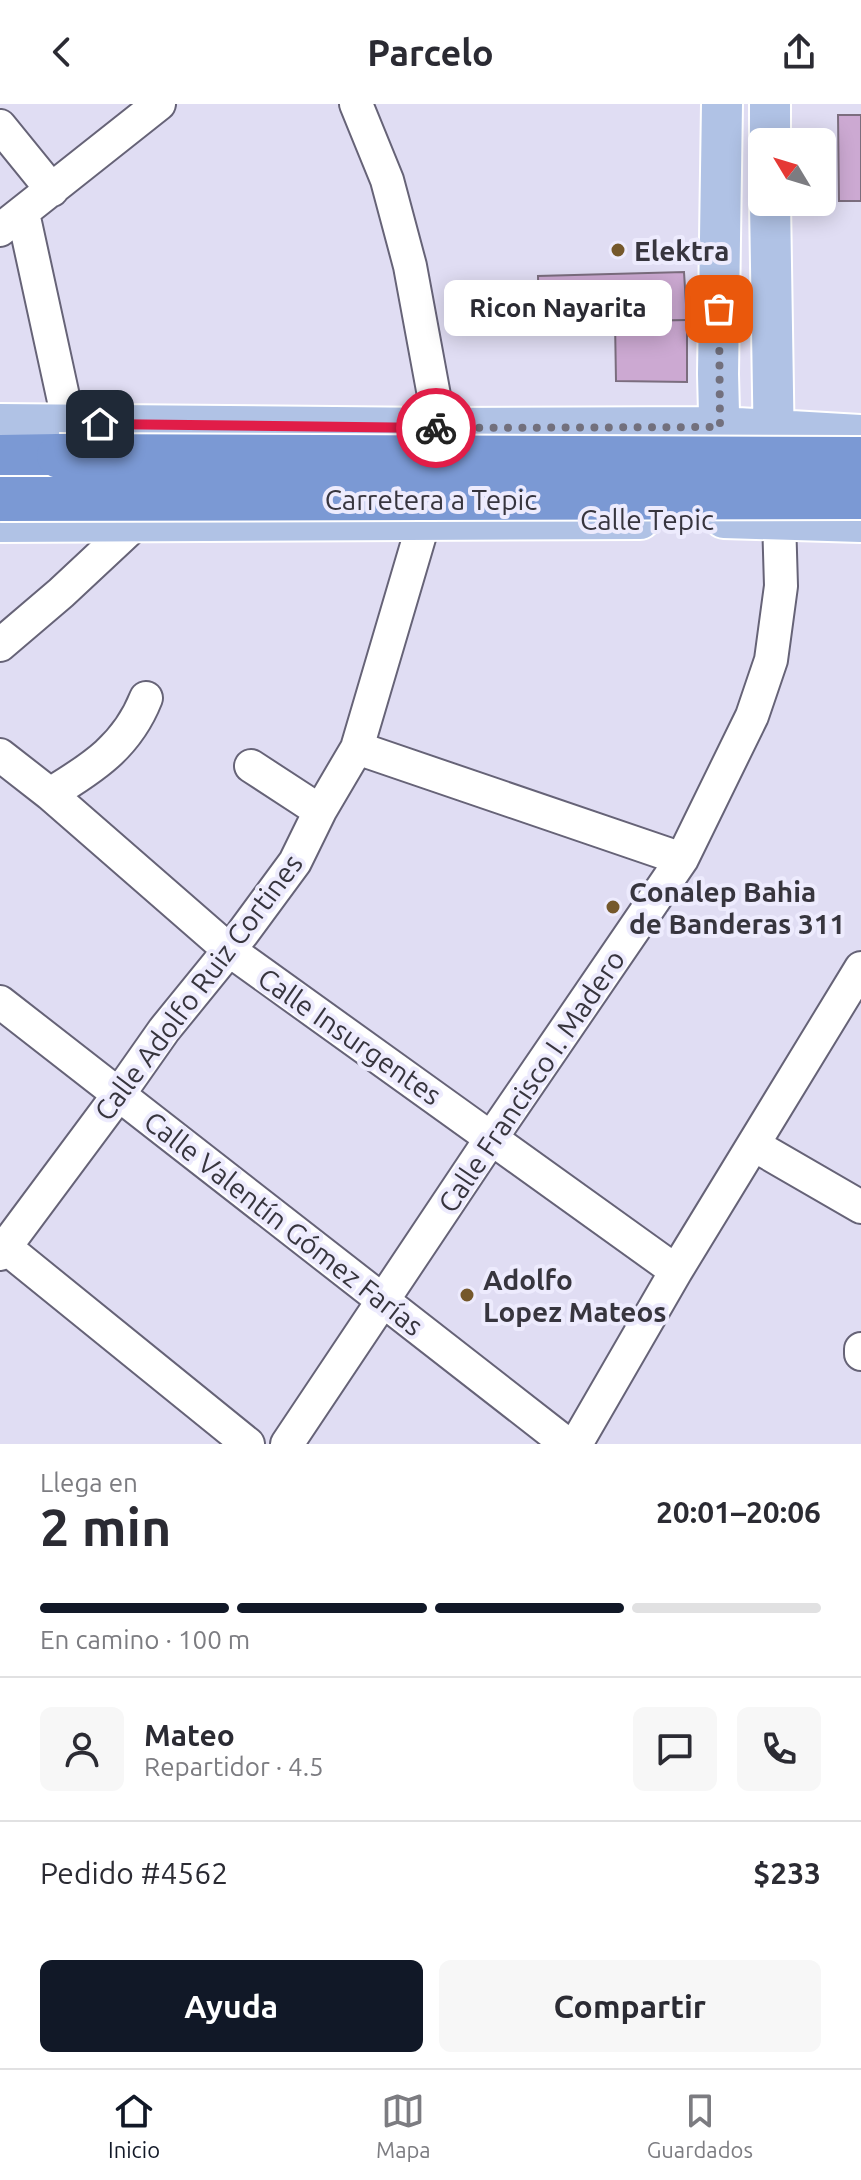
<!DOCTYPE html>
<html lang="es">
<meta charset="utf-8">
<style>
:root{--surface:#fff;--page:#f7f7f7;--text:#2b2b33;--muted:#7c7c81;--line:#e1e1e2;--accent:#111827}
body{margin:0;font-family:Ubuntu,sans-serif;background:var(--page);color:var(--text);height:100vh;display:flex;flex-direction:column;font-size:30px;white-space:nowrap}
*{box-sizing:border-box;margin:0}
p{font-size:26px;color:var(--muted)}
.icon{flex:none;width:44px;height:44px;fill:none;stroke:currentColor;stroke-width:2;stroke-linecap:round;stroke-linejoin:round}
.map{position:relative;height:1340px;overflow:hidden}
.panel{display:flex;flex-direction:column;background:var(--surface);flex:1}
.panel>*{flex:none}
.needle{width:52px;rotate:308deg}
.fabs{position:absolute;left:748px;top:24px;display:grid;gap:16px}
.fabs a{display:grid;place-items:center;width:88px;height:88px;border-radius:12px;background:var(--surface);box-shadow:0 4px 20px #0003;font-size:40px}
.pin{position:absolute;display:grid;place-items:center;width:68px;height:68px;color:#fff;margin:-34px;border-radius:16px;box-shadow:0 4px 12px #0006}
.courier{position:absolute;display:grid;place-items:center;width:80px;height:80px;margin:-40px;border:6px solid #e11d48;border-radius:50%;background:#fff;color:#222;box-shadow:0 2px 10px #0007}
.bubble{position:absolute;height:56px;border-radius:12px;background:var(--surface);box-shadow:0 4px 20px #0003;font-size:26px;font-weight:600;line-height:56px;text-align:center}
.head em{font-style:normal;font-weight:600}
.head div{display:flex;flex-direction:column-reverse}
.head{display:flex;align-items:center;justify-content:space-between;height:136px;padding:0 40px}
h1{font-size:52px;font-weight:600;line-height:60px}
.bar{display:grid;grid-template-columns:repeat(4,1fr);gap:12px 8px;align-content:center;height:96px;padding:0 40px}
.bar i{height:10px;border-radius:6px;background:var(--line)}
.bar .selected{background:var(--accent)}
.bar p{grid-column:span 4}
.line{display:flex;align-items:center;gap:20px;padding:0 40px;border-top:2px solid var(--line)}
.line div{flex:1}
.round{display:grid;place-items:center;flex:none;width:84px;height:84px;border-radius:12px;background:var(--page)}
.action{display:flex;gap:16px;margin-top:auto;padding:16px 40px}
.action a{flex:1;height:92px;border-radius:12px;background:var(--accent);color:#fff;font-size:32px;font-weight:600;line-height:92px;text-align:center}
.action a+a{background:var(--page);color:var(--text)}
header{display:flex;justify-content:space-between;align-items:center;height:104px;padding:0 40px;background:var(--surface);font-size:36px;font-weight:600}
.tabs{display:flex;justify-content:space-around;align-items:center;height:112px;border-top:2px solid var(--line);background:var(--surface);font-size:22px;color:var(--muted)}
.tabs a{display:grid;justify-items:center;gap:4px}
.tabs .selected{color:var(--accent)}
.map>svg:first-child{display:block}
</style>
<header><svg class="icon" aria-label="back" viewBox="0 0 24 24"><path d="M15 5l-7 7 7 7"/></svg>Parcelo<svg class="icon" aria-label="share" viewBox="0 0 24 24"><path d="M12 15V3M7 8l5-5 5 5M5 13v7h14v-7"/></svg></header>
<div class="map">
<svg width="861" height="1340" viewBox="0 0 861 1340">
<rect width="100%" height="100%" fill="#e0ddf3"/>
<path fill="#cca9d2" stroke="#7b6d7e" stroke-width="2" d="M 838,11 L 861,11 L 861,97 L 839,97 Z
M 684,168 L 687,216 L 539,219 L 538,172 Z
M 687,216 L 687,278 L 616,277 L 615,217 Z"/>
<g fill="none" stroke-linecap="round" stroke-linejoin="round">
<defs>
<path id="minor" d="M 356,0 L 387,76 L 410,162 L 440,324
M 0,22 L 52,86
M 23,109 L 69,320
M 0,126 L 159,0
M 0,541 L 61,489 L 137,418
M 357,644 L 682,755
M 0,651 L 50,690 L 229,846 L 676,1167
M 251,662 L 320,707
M 50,690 C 93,664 127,642 146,594
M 0,898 L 567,1340
M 754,1041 L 861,1103
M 0,1139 L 248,1340
M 0,1150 L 119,990 L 164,926 L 242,830 L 295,758 L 320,707 L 357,644 L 424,417
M 861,1245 L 861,1250
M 287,1340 L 492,1033 L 682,755 L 752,612 L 771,556 L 781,482 L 779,415
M 576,1340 L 676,1167 L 861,864"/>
<path id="major" d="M 770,38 L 770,0
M 770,98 L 774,351
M 0,320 L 440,324 L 720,323 L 861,331
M 720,348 L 718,270 L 722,0
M 724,414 L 861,418
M 0,418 L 640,415"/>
<path id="highway" d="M 0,353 L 59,352"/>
</defs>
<use href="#minor" stroke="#666377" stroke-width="36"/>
<use href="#major" stroke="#fff" stroke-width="44"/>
<use href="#highway" stroke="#fff" stroke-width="48"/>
<use href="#minor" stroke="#fff" stroke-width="32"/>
<use href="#major" stroke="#b0c2e5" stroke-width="40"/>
<use href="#highway" stroke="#7b99d4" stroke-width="44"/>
<defs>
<path id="highway-bridge" d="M 59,352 L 861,355
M 0,395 L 861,393"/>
</defs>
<use href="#highway-bridge" stroke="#fff" stroke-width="48" stroke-linecap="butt"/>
<use href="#highway-bridge" stroke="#7b99d4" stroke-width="44"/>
</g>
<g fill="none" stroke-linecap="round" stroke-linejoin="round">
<path stroke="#72707d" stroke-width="8" stroke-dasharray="0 14.4" d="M 436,324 L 720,323 L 719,205"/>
<path stroke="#e11d48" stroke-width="10" d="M 100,320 L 436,324"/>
</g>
<g fill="#75582b" stroke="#edebfd" stroke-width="3">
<circle cx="618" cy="146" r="8"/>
<circle cx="613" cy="803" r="8"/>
<circle cx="467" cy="1191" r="8"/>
</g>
<g text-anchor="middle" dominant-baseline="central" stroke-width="8" stroke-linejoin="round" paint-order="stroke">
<g font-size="28" font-weight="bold" fill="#37353e" stroke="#edebfd" text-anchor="start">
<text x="634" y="146">Elektra</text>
<text x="629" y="787">Conalep Bahia<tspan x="629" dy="32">de Banderas 311</tspan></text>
<text x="483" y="1175">Adolfo<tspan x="483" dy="32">Lopez Mateos</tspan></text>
</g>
<g font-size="28" fill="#37353e" stroke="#edebfd">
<text x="431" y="395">Carretera a Tepic</text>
<text x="647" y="415">Calle Tepic</text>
<text transform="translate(198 883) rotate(-53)">Calle Adolfo Ruiz Cortines</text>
<text transform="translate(350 932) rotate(35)">Calle Insurgentes</text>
<text transform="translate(531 977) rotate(-56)">Calle Francisco I. Madero</text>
<text transform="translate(284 1119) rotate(38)">Calle Valentín Gómez Farías</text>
</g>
</g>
</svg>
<div class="fabs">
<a><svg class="needle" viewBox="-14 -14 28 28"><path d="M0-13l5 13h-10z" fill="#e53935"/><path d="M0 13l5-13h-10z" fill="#7c7c81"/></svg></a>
</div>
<div class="pin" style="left:719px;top:205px;background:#ea580c"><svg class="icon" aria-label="bag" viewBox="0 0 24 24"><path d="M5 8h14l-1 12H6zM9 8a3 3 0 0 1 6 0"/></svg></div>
<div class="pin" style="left:100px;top:320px;background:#1f2937"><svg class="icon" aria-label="home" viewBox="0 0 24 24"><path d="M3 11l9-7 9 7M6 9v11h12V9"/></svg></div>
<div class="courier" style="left:436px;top:324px"><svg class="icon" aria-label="bike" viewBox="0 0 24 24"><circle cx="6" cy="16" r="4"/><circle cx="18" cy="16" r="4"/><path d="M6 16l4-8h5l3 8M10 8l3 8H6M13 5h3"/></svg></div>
<div class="bubble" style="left:444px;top:176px;width:228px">Ricon Nayarita</div>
</div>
<section class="panel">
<div class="head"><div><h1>2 min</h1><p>Llega en</p></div><em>20:01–20:06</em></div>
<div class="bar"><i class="selected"></i><i class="selected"></i><i class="selected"></i><i></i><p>En camino · 100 m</p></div>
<div class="line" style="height:144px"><a class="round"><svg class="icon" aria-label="person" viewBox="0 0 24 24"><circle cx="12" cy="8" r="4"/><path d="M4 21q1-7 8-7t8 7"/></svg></a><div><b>Mateo</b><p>Repartidor · 4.5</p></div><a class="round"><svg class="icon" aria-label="chat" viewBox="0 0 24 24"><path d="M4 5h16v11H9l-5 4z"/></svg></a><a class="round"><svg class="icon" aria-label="phone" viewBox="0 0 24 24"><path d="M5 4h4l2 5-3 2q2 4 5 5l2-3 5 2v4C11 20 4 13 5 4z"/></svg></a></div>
<div class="line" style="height:104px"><div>Pedido #4562</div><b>$233</b></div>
<div class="action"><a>Ayuda</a><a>Compartir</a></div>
</section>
<nav class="tabs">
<a class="selected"><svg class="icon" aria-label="home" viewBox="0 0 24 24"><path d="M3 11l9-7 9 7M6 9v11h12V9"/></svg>Inicio</a>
<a><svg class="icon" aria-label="map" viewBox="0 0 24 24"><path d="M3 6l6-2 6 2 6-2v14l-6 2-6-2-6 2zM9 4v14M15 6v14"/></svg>Mapa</a>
<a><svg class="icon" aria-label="saved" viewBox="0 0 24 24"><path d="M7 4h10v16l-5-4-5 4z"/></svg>Guardados</a>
</nav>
